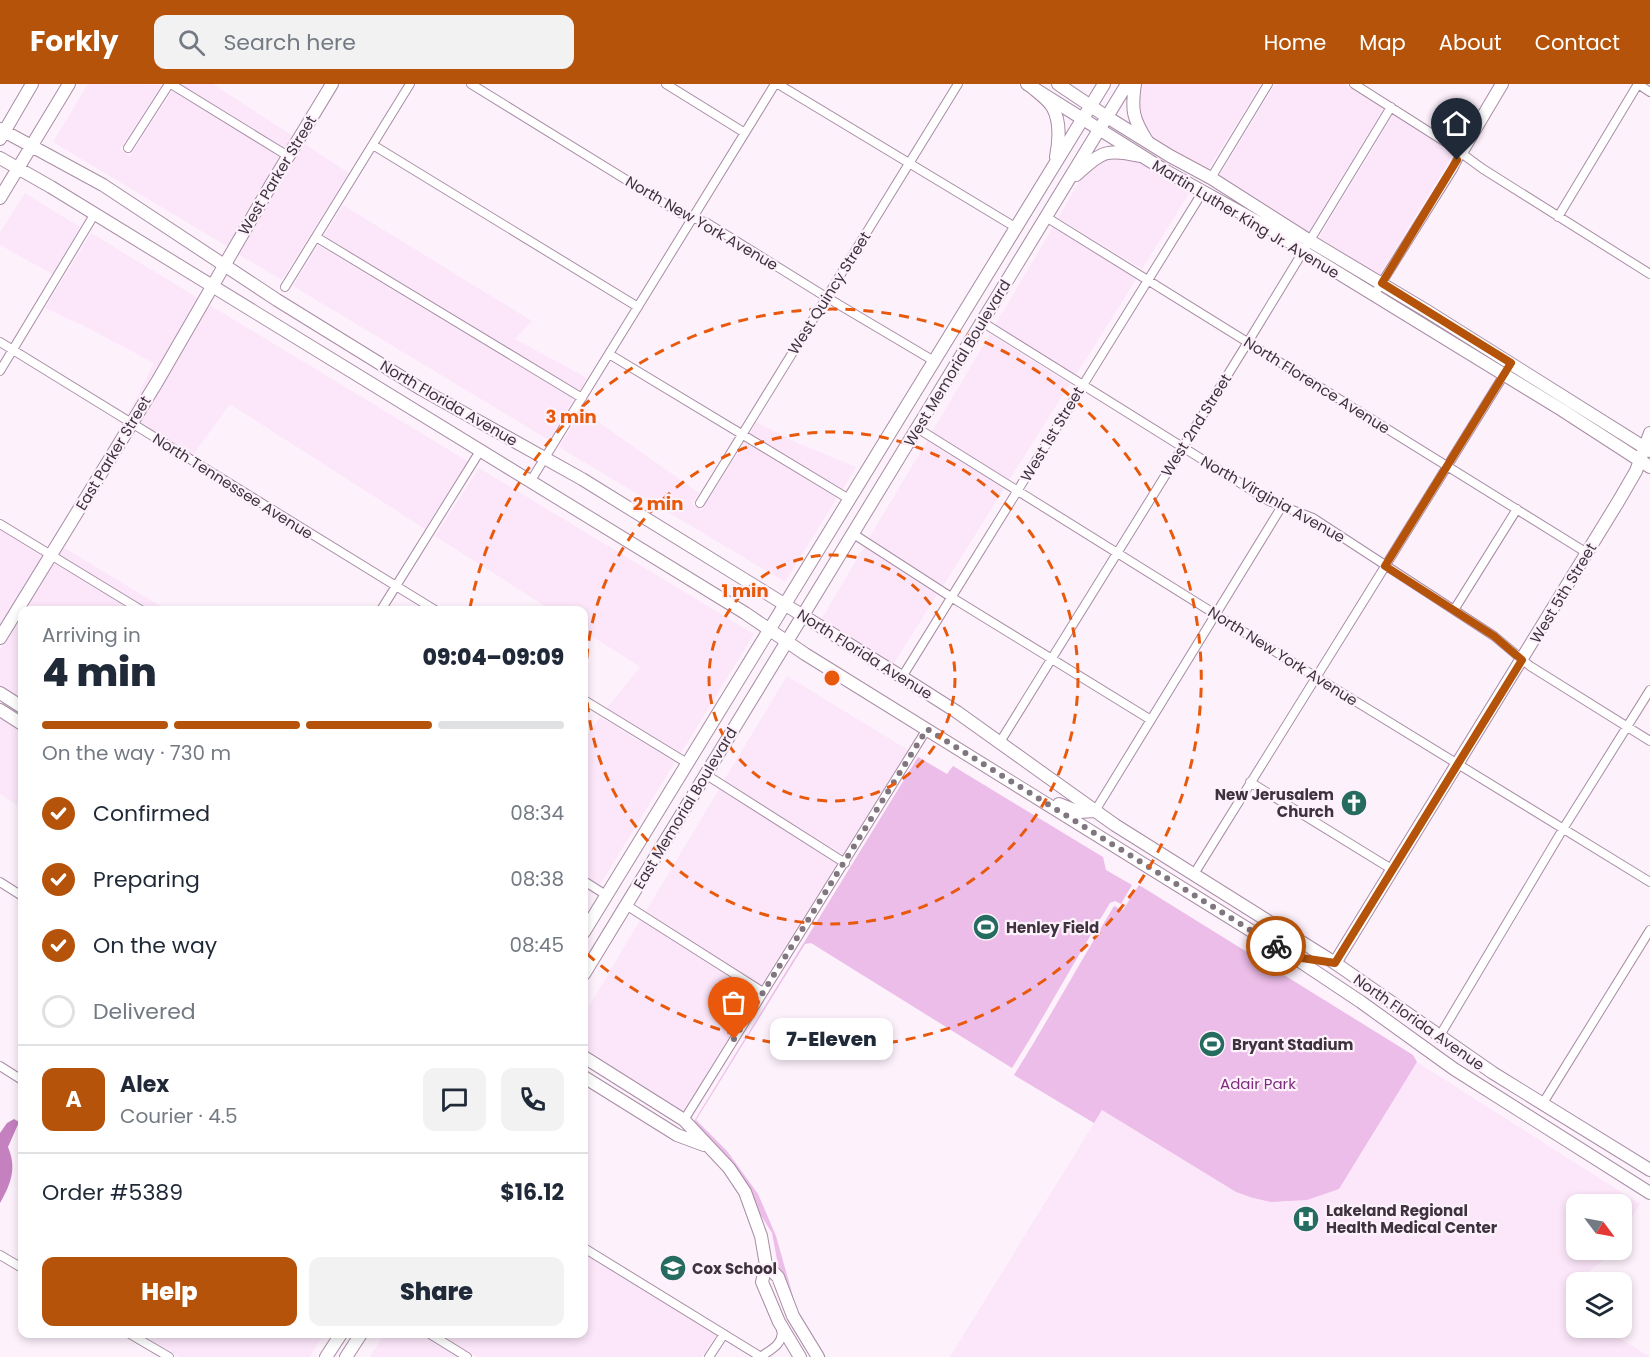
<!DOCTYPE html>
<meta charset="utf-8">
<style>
:root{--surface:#fff;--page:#f2f2f3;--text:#1f2937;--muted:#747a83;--line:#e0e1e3;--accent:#b45309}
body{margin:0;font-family:Poppins,sans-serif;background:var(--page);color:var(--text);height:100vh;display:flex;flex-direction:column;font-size:22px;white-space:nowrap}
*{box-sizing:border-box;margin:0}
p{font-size:20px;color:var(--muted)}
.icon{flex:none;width:33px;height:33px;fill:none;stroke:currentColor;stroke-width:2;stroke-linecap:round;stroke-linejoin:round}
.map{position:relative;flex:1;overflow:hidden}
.panel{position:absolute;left:18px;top:522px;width:570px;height:732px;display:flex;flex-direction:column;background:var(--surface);border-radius:12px;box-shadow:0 3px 9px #0003}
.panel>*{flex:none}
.needle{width:39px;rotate:122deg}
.tools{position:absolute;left:1566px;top:1110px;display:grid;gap:12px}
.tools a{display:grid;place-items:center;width:66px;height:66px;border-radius:12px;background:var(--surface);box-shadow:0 3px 9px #0003;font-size:30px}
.pin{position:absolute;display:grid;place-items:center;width:51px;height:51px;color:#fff;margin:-62px -26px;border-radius:50% 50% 50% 0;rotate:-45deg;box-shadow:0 0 6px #0007}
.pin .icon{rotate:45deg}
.courier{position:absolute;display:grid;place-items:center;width:60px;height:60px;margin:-30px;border:4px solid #b45309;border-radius:50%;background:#fff;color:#222;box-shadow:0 2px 8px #0007}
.bubble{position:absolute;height:42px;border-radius:12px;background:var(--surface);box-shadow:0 3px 9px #0003;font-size:20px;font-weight:800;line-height:42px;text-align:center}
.head em{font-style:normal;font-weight:800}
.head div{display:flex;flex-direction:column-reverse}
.head{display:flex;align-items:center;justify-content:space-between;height:102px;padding:0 24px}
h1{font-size:39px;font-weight:800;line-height:45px}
.bar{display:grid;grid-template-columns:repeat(4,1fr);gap:9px 6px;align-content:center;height:72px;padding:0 24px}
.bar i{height:8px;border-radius:4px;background:var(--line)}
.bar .active{background:var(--accent)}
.bar p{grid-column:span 4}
.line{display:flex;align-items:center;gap:15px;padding:0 24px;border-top:2px solid var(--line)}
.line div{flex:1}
.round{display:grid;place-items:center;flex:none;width:63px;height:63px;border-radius:12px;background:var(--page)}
ol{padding:0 24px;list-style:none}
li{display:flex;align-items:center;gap:18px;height:66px}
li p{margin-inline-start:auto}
li .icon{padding:6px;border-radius:50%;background:var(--accent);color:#fff;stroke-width:4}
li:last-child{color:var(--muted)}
li i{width:33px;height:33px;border:3px solid var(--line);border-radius:50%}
.cta{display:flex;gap:12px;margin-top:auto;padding:12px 24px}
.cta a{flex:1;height:69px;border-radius:12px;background:var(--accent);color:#fff;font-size:24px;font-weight:800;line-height:69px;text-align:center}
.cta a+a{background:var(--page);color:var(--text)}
header{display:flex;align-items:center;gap:36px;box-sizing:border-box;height:84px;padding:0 30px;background:var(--accent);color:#fff}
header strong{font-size:28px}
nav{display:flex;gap:33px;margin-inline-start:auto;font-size:21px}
.search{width:420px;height:54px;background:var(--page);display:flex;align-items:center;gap:15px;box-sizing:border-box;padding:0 21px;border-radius:12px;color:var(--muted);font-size:22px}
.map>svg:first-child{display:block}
</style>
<header>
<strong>Forkly</strong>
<div class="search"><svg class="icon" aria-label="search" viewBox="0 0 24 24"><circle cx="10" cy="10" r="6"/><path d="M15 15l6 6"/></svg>Search here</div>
<nav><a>Home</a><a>Map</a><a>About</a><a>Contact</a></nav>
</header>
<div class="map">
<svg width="1650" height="1273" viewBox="0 0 1650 1273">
<rect width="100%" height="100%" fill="#fdf1fc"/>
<path fill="#fce7fa" d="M 88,0 L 162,1 L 120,65 L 130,72 L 172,7 L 280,73 L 228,163 L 53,58 Z
M 181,0 L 213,0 L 293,52 L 285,64 Z
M 1141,0 L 1261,0 L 1208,86 L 1151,53 L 1140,36 L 1138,26 Z
M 1275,0 L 1344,0 L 1383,25 L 1308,149 L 1219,92 Z
M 1393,31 L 1453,70 L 1379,192 L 1318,155 Z
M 303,59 L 349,89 L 282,196 L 238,170 Z
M 1112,73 L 1139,77 L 1190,108 L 1142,185 L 1058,134 L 1082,93 L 1097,81 Z
M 25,109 L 80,143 L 52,190 L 0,161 L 0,148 Z
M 343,121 L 532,237 L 515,255 L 587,294 L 580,307 L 324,152 Z
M 1053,143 L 1137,194 L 1076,291 L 995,241 Z
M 91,149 L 198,214 L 129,332 L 128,331 L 154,279 L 84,242 L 45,224 Z
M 318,161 L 574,315 L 549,356 L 293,202 Z
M 208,220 L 469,378 L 425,445 L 230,320 L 193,371 L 139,338 Z
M 990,250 L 1070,300 L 1009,396 L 932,348 Z
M 582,326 L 699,409 L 692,420 L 702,426 L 744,358 L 837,414 L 785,498 L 559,363 Z
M 756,338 L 800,360 L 856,383 L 843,405 L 750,349 Z
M 927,357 L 1004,405 L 943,502 L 869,454 Z
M 479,384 L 754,550 L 681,669 L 607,624 L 640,583 L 584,547 L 584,526 L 551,526 L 435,452 Z
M 0,446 L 43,473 L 0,543 Z
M 63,463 L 167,526 L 151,526 L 59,470 Z
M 864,463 L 937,511 L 893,581 L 821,536 Z
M 53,479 L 131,526 L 24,526 Z
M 22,529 L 22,617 L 0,603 L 0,566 Z
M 787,592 L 908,666 L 843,771 L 724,696 Z
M 0,632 L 22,646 L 22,724 L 0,710 Z
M 600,633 L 675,678 L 600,801 L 584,791 L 584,654 Z
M 719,705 L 837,780 L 761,901 L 646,827 Z
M 640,836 L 756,910 L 682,1029 L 584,966 L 584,931 Z
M 1417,978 L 1640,1120 L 1622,1150 L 1622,1120 L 1576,1120 L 1576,1166 L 1612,1166 L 1606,1174 L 1571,1202 L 1565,1212 L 1566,1220 L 1576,1227 L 1576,1244 L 1604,1244 L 1650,1273 L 950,1273 L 1102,1026 L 1236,1108 L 1253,1114 L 1286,1118 L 1339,1105 Z
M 584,1170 L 716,1251 L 702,1273 L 477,1273 L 440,1250 L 584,1250 Z
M 142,1250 L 324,1250 L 310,1273 L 179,1273 Z
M 384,1250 L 420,1250 L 457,1273 L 370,1273 Z"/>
<path fill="#ecbde8" d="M 918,673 L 947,690 L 953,682 L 1103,773 L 1106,786 L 1132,801 L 1121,820 L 1115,817 L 1110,819 C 1076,874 1046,930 1012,984 L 811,859 L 805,860 L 696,1036 L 727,1067 L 758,1110 L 776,1152 L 796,1223 L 804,1240 L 826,1273 L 817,1273 L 785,1218 L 772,1149 L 757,1125 L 750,1105 L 714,1062 L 715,1059 L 711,1058 L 693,1039 Z
M 1139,801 L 1413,971 L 1417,978 L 1339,1105 L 1307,1116 L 1271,1118 L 1253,1114 L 1236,1108 L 1102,1026 L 1094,1039 L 1014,991 C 1049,935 1080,878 1114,822 L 1123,826 Z"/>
<path fill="#c580bf" d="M 14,1035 L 19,1038 L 8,1063 C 17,1084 11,1100 0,1119 L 0,1049 L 7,1039 Z"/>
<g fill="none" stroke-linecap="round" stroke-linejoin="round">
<defs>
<path id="street" d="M 171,0 L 288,72
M 471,0 L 680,129 L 707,139 L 826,213 L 934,277
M 666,0 L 745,49
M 778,0 L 1015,143
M 1354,0 L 1453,63 L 1483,85 L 1650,190
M 1638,0 L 1650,8
M 373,61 L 638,223
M 128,64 L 169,0
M 1211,94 L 1268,0
M 1046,133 L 1587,469
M 1558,133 L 1638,0
M 316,153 L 582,314
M 285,203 L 410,0
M 1374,211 L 1453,85 L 1461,69
M 982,238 L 1269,417 L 1313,434 L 1494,552 L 1530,582 L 1650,657
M 0,258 L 435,526
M 609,270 L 849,415
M 0,287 L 94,131
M 917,344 L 1316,593 L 1650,798
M 530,398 L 775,0
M 700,419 L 958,0
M 0,440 L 141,526
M 852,449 L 951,513 L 1151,636
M 381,526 L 480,367
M 1454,526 L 1517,425
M 902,593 L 1202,109
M 584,616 L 687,679
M 1000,658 L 1248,258 L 1391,23
M 705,690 L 845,779
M 1250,698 L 1393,786
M 1095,727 L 1282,422
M 1194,790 L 1507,286
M 584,797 L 606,811
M 0,798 L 22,812
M 626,821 L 763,908
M 1439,953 L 1563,745 L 1650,606
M 0,982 L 22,996
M 1543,1019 L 1650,846
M 684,1036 L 927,645
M 584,1164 L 761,1273
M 0,1171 L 22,1184
M 130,1250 L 169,1273
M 430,1250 L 467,1273
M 709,1273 L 724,1250
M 760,1273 C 771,1266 785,1259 781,1245"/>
<path id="secondary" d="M 1027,0 L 1166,87 L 1272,146 L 1304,168 L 1562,326 L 1650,383
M 1058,0 L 1107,33 L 1170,72 L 1211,94 L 1310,157 L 1427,227 L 1650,367
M 1461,69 L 1502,0
M 0,554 L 157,298 L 272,99 L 332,0
M 0,609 L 22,623
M 0,626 L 22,640
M 1335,879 L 1618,418 L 1636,387 L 1650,349"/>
<path id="primary" d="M 1135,0 C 1131,26 1133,35 1147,57
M 1032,3 C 1038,9 1049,16 1053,24 C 1061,39 1059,57 1056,73
M 0,45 L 103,101 L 277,216 L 421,305 L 582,395 L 902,593 L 957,628 L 1115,741 L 1335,879 L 1493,989 L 1650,1086
M 0,55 L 32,0
M 0,74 L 51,103 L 745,529 L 805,570 L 1295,874 L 1361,918 L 1454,985 L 1650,1109
M 1076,91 C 1102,68 1105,64 1140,72
M 0,114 L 69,0
M 1059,720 L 1079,728 L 1095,727
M 584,848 L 1104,0
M 584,890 L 1127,0
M 584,973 L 684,1036 L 729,1084 L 745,1108 L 761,1152 L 766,1181 L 762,1198 L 779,1238 L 800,1273
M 584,993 L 677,1051 L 704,1061
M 766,1181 L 778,1193 L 793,1232 L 818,1273
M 326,1273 L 341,1250
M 346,1273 L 361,1250"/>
</defs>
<use href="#street" stroke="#a88da5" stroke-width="10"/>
<use href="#secondary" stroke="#a88da5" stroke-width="14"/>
<use href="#primary" stroke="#a88da5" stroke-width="14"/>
<use href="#street" stroke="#fff" stroke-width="8"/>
<use href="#secondary" stroke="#fff" stroke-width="12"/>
<use href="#primary" stroke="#fff" stroke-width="12"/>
</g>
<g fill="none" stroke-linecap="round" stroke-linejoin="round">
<path stroke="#817680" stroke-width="6" stroke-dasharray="0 10.8" d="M 734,955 L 927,645 L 1276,862"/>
<path stroke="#b45309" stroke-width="8" d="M 1276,862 L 1295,873 L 1335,879 L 1522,576 L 1494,552 L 1385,482 L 1511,279 L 1382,199 L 1457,76"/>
</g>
<g fill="none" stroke="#e8590c" stroke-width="3" stroke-dasharray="10 8">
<circle cx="832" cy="594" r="123"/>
<circle cx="832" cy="594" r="246"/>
<path d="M470 524A369 369 0 1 1 585 868"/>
</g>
<defs>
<symbol id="church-disc" viewBox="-11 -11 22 22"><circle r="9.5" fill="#266b5f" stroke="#fdf1fc"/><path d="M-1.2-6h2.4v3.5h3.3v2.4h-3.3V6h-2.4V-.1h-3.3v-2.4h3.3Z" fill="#fff"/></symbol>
<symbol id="stadium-disc" viewBox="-11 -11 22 22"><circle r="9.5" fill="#266b5f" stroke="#fdf1fc"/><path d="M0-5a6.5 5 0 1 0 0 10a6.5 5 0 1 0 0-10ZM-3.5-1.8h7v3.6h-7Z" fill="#fff"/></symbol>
<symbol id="hospital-disc" viewBox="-11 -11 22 22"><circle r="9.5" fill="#266b5f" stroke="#fdf1fc"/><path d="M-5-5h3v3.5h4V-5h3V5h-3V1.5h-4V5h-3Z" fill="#fff"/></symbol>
<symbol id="school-disc" viewBox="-11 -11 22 22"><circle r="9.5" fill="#266b5f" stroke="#fdf1fc"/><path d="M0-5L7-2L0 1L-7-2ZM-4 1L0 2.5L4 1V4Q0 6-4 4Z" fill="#fff"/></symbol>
</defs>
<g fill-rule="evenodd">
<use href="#church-disc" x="1339" y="704" width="30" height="30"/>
<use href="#stadium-disc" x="971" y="828" width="30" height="30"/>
<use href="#stadium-disc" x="1197" y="945" width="30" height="30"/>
<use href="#hospital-disc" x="1291" y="1120" width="30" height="30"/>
<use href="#school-disc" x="658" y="1169" width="30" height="30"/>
</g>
<g text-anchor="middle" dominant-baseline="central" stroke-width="4.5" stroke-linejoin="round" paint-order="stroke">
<g font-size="15" fill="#3e333d" stroke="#fdf1fc">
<text transform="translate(277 91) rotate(-59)">West Parker Street</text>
<text transform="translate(1246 135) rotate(31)">Martin Luther King Jr. Avenue</text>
<text transform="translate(702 139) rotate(30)">North New York Avenue</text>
<text transform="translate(829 209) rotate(-58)">West Quincy Street</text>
<text transform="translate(957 279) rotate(-59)">West Memorial Boulevard</text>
<text transform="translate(1317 301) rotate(32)">North Florence Avenue</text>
<text transform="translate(449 319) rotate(30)">North Florida Avenue</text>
<text transform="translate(1196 341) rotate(-58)">West 2nd Street</text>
<text transform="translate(1052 350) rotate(-59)">West 1st Street</text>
<text transform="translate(113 369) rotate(-59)">East Parker Street</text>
<text transform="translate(233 402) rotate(32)">North Tennessee Avenue</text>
<text transform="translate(1273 415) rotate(29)">North Virginia Avenue</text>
<text transform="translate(1563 509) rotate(-59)">West 5th Street</text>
<text transform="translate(865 570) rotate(32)">North Florida Avenue</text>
<text transform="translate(1283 572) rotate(32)">North New York Avenue</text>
<text transform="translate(685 724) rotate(-59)">East Memorial Boulevard</text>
<text transform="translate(1419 938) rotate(35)">North Florida Avenue</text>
</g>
<g font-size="15" font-weight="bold" fill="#3e333d" stroke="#fdf1fc" text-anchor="start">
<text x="1334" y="710" text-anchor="end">New Jerusalem<tspan x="1334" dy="17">Church</tspan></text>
<text x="1006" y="843">Henley Field</text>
<text x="1232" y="960">Bryant Stadium</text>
<text x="1326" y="1126">Lakeland Regional<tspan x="1326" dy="17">Health Medical Center</tspan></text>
<text x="692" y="1184">Cox School</text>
</g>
<g font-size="15" fill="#7e2c7b" stroke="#fdf1fc">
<text x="1258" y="999">Adair Park</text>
</g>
</g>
<circle cx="832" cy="594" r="9" fill="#e8590c" stroke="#fdf1fc" stroke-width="3"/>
<g font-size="18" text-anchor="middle" font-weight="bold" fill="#e8590c" stroke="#fdf1fc" stroke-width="4.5" stroke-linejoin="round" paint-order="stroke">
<text x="571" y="339">3 min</text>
<text x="658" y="426">2 min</text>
<text x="745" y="513">1 min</text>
</g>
</svg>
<div class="tools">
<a><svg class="needle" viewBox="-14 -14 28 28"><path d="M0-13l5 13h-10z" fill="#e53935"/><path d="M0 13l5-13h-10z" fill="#747a83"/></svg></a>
<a><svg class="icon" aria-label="layers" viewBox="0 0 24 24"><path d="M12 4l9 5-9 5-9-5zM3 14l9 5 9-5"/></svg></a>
</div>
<div class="pin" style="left:734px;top:955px;background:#ea580c"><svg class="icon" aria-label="bag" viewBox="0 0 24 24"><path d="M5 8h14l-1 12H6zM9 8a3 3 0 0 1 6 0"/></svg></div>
<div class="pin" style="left:1457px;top:76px;background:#1f2937"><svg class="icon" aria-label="home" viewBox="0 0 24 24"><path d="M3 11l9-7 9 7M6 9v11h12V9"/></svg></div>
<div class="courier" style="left:1276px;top:862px"><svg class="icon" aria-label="bike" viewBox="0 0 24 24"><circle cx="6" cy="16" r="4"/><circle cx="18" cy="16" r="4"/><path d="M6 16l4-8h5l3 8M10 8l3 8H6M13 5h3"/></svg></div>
<div class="bubble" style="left:770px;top:934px;width:123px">7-Eleven</div>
<section class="panel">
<div class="head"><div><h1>4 min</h1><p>Arriving in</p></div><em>09:04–09:09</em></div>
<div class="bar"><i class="active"></i><i class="active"></i><i class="active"></i><i></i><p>On the way · 730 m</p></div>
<ol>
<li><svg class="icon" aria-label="check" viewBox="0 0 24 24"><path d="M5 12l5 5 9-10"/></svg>Confirmed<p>08:34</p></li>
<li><svg class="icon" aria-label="check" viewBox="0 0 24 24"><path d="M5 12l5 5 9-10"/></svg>Preparing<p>08:38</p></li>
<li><svg class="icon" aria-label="check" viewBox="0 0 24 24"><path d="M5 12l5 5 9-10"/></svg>On the way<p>08:45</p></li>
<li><i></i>Delivered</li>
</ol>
<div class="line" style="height:108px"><b class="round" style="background:var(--accent);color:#fff">A</b><div><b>Alex</b><p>Courier · 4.5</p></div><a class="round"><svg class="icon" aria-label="chat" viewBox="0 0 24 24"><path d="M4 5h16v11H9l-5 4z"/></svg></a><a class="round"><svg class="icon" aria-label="phone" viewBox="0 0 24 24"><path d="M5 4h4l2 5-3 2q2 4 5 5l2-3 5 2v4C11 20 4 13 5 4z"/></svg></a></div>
<div class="line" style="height:78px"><div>Order #5389</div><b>$16.12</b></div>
<div class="cta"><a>Help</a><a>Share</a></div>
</section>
</div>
